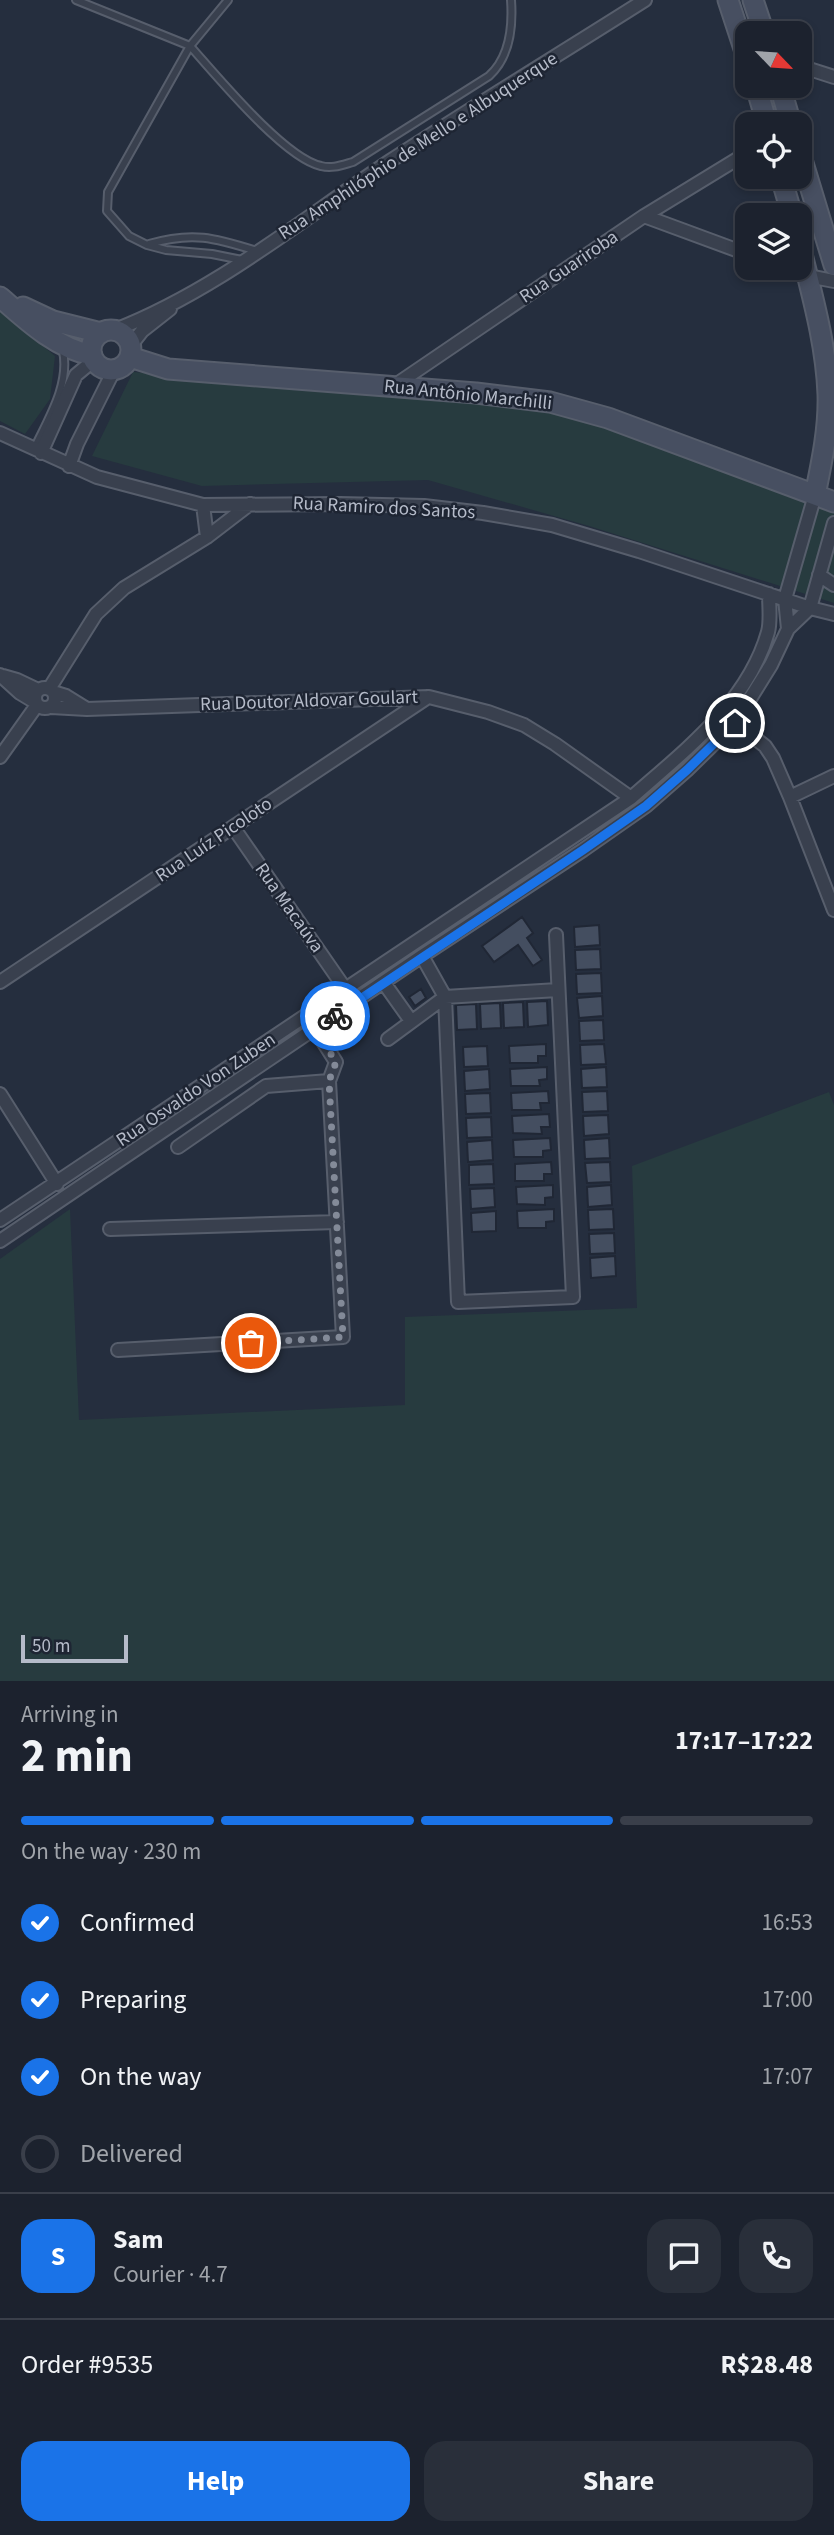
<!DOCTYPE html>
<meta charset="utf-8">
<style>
:root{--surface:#1c222e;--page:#292f3a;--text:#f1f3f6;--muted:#a0a4aa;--line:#3a3f4a;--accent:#1a73e8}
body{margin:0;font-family:"Source Sans 3",sans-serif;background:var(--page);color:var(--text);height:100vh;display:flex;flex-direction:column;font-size:26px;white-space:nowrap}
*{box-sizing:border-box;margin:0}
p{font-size:23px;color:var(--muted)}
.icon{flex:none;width:38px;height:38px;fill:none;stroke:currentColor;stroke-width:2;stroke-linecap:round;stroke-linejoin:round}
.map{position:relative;height:1681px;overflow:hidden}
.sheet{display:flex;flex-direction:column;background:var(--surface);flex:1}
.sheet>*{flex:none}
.needle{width:46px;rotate:115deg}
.controls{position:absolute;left:735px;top:21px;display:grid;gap:14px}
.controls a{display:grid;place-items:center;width:77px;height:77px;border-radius:14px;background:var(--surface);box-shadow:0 4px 10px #0003,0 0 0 2px var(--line);font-size:35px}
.scale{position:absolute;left:21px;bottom:18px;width:107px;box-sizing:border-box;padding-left:7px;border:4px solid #b5bbc9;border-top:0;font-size:19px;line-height:24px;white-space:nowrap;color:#b5bbc9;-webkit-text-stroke:5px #1e2533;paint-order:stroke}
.pin{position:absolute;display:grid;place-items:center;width:60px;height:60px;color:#fff;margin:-30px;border:4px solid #fff;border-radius:50%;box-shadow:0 2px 7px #0007}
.courier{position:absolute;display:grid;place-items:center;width:70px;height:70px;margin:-35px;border:5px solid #1a73e8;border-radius:50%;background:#fff;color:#222;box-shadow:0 2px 9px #0007}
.overview em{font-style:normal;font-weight:700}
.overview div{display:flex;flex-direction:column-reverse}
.overview{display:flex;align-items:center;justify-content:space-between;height:119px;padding:0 21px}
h1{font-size:46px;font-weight:700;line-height:52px}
.bar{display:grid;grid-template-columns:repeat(4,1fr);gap:10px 7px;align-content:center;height:84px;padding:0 21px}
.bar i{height:9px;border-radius:5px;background:var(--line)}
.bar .current{background:var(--accent)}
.bar p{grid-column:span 4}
.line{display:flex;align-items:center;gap:18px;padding:0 21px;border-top:2px solid var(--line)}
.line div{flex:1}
.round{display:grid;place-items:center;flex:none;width:74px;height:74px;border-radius:21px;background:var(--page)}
ol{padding:0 21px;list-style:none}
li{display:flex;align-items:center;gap:21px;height:77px}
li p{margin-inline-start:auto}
li .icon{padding:7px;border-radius:50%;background:var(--accent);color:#fff;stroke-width:4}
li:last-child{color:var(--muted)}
li i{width:38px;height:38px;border:4px solid var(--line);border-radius:50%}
.action{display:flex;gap:14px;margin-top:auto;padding:14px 21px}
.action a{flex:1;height:80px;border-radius:21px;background:var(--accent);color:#fff;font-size:28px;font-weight:700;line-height:80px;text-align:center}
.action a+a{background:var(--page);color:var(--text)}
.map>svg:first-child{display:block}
</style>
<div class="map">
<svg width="834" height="1681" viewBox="0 0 834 1681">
<rect width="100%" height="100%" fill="#252e3e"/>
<path fill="#273b3f" d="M 0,310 L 55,356 L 50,399 L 25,434 L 0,421 Z
M 133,372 L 549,408 L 630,433 L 834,513 L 834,603 L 589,526 L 428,480 L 202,486 L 92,456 Z
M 829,1092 L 834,1105 L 834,1681 L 0,1681 L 0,1259 L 70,1209 L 79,1420 L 405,1405 L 405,1317 L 637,1308 L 632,1166 Z"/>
<path fill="#444e60" stroke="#202735" stroke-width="2" d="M 522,917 L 533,933 L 527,938 L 542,960 L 533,966 L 518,945 L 494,962 L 482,946 Z
M 599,925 L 600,945 L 575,947 L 574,927 Z
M 600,949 L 601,969 L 576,970 L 575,950 Z
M 601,973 L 602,993 L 577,994 L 576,974 Z
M 421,989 L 426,998 L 415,1006 L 409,997 Z
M 602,996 L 603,1016 L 579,1018 L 577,998 Z
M 547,1001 L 548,1025 L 528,1027 L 527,1002 Z
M 523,1002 L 524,1027 L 504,1028 L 503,1003 Z
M 500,1003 L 501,1028 L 481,1029 L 480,1004 Z
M 476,1004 L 477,1029 L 457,1030 L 456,1005 Z
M 603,1020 L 604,1040 L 580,1041 L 579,1021 Z
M 546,1044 L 546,1056 L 538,1056 L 538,1063 L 510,1063 L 509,1046 Z
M 604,1044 L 606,1064 L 581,1065 L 580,1045 Z
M 487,1046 L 488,1066 L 464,1067 L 463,1047 Z
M 547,1067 L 547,1079 L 539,1080 L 540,1086 L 511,1086 L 510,1069 Z
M 606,1067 L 607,1087 L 582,1088 L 581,1069 Z
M 489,1069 L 490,1089 L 465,1091 L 464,1071 Z
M 548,1091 L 549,1103 L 540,1103 L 541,1110 L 512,1110 L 511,1093 Z
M 607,1091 L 608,1111 L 583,1112 L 582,1092 Z
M 490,1093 L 491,1113 L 466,1114 L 465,1094 Z
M 549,1114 L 550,1127 L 541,1127 L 542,1134 L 513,1133 L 512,1116 Z
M 608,1115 L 609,1134 L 584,1136 L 583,1116 Z
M 491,1117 L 492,1137 L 467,1138 L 466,1118 Z
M 550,1138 L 551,1150 L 543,1151 L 543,1157 L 514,1157 L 513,1140 Z
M 609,1138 L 610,1158 L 585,1159 L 584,1140 Z
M 492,1140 L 493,1160 L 468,1162 L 467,1142 Z
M 551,1162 L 552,1174 L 544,1174 L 544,1181 L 515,1181 L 515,1164 Z
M 610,1162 L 611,1182 L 587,1183 L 585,1163 Z
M 493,1164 L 494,1184 L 469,1185 L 469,1165 Z
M 553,1185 L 553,1197 L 545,1198 L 545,1205 L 517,1204 L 516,1187 Z
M 611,1185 L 612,1205 L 588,1207 L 587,1187 Z
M 494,1188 L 495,1207 L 471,1209 L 470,1189 Z
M 554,1209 L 554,1221 L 546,1222 L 546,1228 L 518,1228 L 517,1211 Z
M 613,1209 L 614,1229 L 589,1230 L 588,1210 Z
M 496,1211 L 496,1231 L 472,1232 L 471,1213 Z
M 614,1233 L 615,1253 L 590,1254 L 589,1234 Z
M 615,1256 L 616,1276 L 591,1278 L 590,1258 Z"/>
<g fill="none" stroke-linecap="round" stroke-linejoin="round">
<defs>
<path id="lane" d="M 76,0 L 190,46 L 228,0
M 149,244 C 193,231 215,238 257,251
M 242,260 L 212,254 L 166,250 L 147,245 L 129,236 L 107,211 L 108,192 L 190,46 C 216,75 284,158 321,166 C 332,169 342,165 353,162 L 489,76 C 510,57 513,28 511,0
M 34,449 C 48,419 70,385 63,351"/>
<path id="street" d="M 800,66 L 834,77
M 644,216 L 747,254
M 785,268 L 808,276 L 834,281
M 115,330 C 215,291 301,220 390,161 C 474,106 560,54 645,0
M 131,345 L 142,331 L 170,309
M 394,386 L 644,216 L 747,153
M 0,433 L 97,477 L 203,505 L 340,504 L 424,506 L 483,513 L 552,525 L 639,551 L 810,608 L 834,614
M 41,453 L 76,375 L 94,360
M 69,466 L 77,444 L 114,370
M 203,505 L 207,537
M 819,575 L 834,585
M 788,629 L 785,599 L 815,495
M 0,675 L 20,693 L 35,702
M 3,676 L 17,680 L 38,690
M35 698a10 10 0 1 1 20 0a10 10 0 1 1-20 0Z
M 49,689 L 96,614 L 124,588 L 207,537 L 250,504
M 53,692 L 66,696 L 87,709
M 51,707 L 87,709 L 429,697 L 488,712 L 524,725 L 555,744 L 631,798
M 735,723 L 765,746 L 773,758 L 790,797 L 834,910
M 0,757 L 37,705
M 790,797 L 834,776
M 233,827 L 346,990
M 422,956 L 445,997 L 458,1302 L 573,1297 L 556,935
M 0,982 L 428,697
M 384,983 L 411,1021
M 388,1039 L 445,997 L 558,990
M 0,1094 L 57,1184
M 178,1147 L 266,1086 L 329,1081
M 0,1220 L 631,798 C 684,751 748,703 768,632 C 771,621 769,606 769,594
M 110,1229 L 337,1222
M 0,1241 L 422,956 L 583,850 L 646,806 L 687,770 L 735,723 L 771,665 L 788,629 L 810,608 L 834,523
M 118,1350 L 343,1337 L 329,1081 L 336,1062 L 315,1029"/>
<path id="secondary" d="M 728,0 L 747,58
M 753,0 L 764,33
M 756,86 L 767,124
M 780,86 L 791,124
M 800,153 L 834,265
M 781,177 L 792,215
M 800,246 C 812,295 826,343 828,394 C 829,428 822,461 815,495
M 0,297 C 26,320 57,349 92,355
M 23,307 L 53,321 L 101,333
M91 350a20 20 0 1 1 40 0a20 20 0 1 1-40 0Z
M 130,357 L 168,369 L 476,393 L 550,402 L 608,418 L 834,502"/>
</defs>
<use href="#lane" stroke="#575e6c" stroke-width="10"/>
<use href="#street" stroke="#575e6c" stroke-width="16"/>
<use href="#secondary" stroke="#575e6c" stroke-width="23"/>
<use href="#lane" stroke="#39404e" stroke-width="6"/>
<use href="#street" stroke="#39404e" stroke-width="12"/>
<use href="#secondary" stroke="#474f61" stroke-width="19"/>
</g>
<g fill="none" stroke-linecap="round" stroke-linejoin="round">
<path stroke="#838a98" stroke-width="7" stroke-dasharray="0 12.6" d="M 251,1343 L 343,1337 L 329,1081 L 336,1062 L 315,1029 L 335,1016"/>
<path stroke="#1a73e8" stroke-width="9" d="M 335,1016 L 583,850 L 646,806 L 687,770 L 735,723"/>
</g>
<g text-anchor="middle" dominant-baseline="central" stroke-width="5" stroke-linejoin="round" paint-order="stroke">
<g font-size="19" fill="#b5bbc9" stroke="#1e2533">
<text transform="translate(418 146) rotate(-33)">Rua Amphilóphio de Mello e Albuquerque</text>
<text transform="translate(569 267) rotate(-34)">Rua Guariroba</text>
<text transform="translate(468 395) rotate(6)">Rua Antônio Marchilli</text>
<text transform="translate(384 508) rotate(3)">Rua Ramiro dos Santos</text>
<text transform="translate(309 701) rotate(-2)">Rua Doutor Aldovar Goulart</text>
<text transform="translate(214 840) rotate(-34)">Rua Luíz Picoloto</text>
<text transform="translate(289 908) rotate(55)">Rua Macaúva</text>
<text transform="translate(196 1090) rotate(-34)">Rua Osvaldo Von Zuben</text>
</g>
</g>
</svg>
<div class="controls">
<a><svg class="needle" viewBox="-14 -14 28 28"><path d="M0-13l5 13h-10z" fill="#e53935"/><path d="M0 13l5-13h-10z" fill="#a0a4aa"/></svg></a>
<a><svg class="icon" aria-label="locate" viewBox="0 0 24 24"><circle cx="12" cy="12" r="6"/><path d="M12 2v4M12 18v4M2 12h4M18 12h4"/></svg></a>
<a><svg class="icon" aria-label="layers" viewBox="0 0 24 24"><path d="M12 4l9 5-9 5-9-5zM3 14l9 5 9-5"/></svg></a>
</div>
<div class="scale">50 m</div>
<div class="pin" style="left:251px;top:1343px;background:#ea580c"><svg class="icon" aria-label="bag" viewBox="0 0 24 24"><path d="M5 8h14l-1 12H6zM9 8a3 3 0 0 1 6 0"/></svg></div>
<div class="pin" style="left:735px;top:723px;background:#1f2937"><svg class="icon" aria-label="home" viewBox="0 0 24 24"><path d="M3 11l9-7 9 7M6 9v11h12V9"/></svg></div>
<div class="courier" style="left:335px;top:1016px"><svg class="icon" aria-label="bike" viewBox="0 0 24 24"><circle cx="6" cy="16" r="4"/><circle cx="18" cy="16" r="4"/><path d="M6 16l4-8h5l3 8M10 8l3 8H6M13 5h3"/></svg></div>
</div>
<section class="sheet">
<div class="overview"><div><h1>2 min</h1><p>Arriving in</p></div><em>17:17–17:22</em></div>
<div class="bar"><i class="current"></i><i class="current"></i><i class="current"></i><i></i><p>On the way · 230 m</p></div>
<ol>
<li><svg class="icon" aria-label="check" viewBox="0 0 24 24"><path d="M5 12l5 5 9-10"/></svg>Confirmed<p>16:53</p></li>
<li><svg class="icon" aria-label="check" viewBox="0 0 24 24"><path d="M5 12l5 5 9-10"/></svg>Preparing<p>17:00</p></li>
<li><svg class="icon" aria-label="check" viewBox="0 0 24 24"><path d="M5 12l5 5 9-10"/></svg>On the way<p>17:07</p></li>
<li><i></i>Delivered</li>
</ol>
<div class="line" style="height:126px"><b class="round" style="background:var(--accent);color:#fff">S</b><div><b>Sam</b><p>Courier · 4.7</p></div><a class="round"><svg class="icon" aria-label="chat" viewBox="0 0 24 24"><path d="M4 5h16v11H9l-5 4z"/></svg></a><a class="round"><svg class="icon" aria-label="phone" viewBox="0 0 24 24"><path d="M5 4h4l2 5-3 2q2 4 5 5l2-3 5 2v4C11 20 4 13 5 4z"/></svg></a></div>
<div class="line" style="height:91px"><div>Order #9535</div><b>R$28.48</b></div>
<div class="action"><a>Help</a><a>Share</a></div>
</section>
